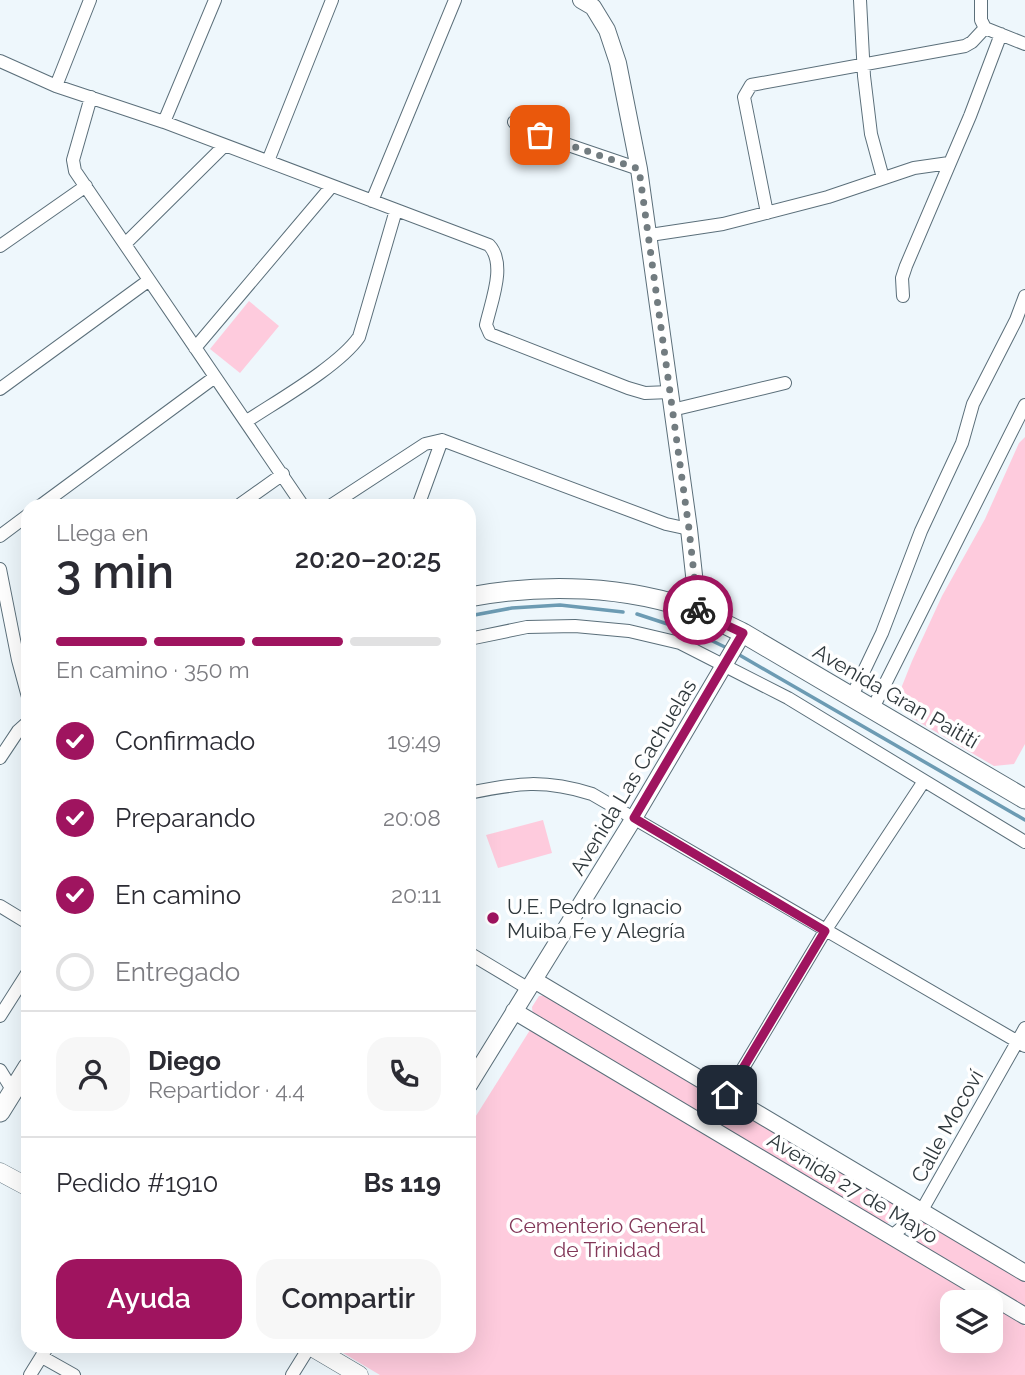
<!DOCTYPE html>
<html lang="es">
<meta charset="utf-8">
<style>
:root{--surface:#fff;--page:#f7f7f7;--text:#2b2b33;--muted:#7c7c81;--line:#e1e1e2;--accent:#9f145f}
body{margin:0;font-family:Raleway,sans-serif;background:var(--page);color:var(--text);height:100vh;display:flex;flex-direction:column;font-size:26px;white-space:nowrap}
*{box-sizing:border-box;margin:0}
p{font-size:23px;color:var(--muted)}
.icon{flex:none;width:38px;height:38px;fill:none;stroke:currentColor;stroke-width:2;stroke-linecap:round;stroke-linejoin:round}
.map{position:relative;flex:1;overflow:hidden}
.sheet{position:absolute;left:21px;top:499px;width:455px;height:854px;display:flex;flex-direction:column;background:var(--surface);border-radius:21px;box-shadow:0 7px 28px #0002}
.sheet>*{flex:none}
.controls{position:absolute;left:940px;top:1290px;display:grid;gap:14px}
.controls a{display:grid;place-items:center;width:63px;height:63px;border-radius:14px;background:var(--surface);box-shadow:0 7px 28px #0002;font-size:35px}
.pin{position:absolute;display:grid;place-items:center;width:60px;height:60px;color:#fff;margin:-30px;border-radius:14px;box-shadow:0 4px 10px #0006}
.courier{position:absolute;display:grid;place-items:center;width:70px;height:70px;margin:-35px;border:5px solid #9f145f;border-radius:50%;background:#fff;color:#222;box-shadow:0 2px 9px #0007}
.summary em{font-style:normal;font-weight:600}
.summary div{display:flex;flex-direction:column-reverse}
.summary{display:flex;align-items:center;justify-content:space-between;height:119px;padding:0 35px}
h1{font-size:46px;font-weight:600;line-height:52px}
.bar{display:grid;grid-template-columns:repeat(4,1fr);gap:10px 7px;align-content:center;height:84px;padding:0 35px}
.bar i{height:9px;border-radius:5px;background:var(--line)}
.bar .on{background:var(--accent)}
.bar p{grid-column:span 4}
.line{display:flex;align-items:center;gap:18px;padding:0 35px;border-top:2px solid var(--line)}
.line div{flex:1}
.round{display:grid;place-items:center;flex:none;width:74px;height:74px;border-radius:21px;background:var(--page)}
ol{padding:0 35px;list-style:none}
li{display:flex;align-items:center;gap:21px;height:77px}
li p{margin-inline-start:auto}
li .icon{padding:7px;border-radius:50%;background:var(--accent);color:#fff;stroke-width:4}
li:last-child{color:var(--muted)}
li i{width:38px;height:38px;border:4px solid var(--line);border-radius:50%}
.cta{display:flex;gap:14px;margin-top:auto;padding:14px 35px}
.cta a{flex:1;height:80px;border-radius:21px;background:var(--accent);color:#fff;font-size:28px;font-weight:600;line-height:80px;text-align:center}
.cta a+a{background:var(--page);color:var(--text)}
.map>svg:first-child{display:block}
</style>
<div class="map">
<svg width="1025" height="1375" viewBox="0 0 1025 1375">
<rect width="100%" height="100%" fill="#eef7fc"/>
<path fill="#fecbdd" d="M 249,301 L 279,326 L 240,373 L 210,349 Z
M 1025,437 L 1025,744 L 1014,764 L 994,766 L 912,718 L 900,702 L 902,686 L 912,661 L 942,596 L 985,519 L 1019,443 Z
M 543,820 L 552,853 L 498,868 L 486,835 Z
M 546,995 L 896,1204 L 897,1213 L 888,1223 L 879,1222 L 533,1016 L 532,1007 L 539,996 Z
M 530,1030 L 985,1302 L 952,1302 L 952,1340 L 990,1340 L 991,1305 L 1025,1326 L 1025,1375 L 380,1375 L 333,1347 L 469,1346 L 469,1127 Z
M 924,1222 L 1025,1278 L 1025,1310 L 915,1243 L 913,1236 Z"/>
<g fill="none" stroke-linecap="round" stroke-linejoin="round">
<path stroke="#6c9bb3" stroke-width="3.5" d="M 637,614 L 698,634 L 729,649
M 469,616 L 512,608 L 560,605 L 623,612
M 736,653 L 1025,820"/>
<defs>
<path id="minor" d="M 860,0 L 864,76 L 871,134 L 883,178
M 981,0 L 981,20 L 985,28 L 1025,44
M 0,61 L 56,86 L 164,122 L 489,245 C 507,264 491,302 486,325 L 490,334 L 628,388 L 645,393 L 670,392
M 56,86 L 90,0
M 91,97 L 73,160 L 75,171 L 303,506
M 164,122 L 215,0
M 514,122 L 539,135 L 639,169
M 268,161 L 332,0
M 372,201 L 455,0
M 767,213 L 744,97 L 751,85 L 965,46 L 972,42 L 985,28
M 650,235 L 723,224 L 828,197 L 914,168 L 949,163
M 125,244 L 224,146
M 0,246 L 86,186
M 903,296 L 902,278 L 906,266 L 970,116 L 1001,34
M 195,348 L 331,187
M 0,389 L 148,281
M 672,410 L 785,383
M 247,421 C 277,401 339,366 359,337 L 396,210
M 40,506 L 215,377
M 238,506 L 283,474
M 330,506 L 425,444 L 442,440 L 666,524 L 689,529
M 418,506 L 442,440
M 0,536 L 28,515
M 0,569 L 18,660 L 28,697
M 469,639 L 527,627 L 575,626 L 629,631 L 680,643 L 788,698 L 1025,842
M 852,696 L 882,633 L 921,531 L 962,443 L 973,404 L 1016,320 L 1025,296
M 873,708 L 1025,405
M 0,758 L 18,731 L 28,722
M 469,793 C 517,783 544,779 592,794 L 1025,1046
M 0,906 L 28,923
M 469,953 L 529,989
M 0,1016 L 28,972
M 0,1070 L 13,1091
M 727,1095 L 825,931 L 924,781
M 892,1236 L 922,1210 L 1025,1028
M 42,1357 L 74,1375
M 30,1375 L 48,1346
M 292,1375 L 310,1346"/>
<path id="tertiary" d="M 581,0 L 593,7 L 607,30 L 618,63 L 639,169 L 689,529 L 698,612
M 534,980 L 1025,1273
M 514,1011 L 1025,1316
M 469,1085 L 634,818 L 743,633"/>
<path id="secondary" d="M 0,1172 L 28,1187
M 310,1346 L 359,1375"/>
<path id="primary" d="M 469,597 C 543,583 627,585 699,612 C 714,618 728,626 743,633 L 1025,799
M 0,1112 L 28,1067"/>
</defs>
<use href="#minor" stroke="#5b6f7a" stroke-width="14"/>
<use href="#tertiary" stroke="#5b6f7a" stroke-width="18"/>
<use href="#secondary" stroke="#5b6f7a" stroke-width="19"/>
<use href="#primary" stroke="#5b6f7a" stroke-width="21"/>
<use href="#minor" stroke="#fff" stroke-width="12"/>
<use href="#tertiary" stroke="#fff" stroke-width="16"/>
<use href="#secondary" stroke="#fff" stroke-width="18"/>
<use href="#primary" stroke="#fff" stroke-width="19"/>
</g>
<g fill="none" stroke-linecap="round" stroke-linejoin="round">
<path stroke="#727c80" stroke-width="7" stroke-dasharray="0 12.6" d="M 540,135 L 639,169 L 689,529 L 698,610"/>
<path stroke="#9f145f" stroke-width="9" d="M 698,610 L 698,612 L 743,633 L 634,818 L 825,931 L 727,1095"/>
</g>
<circle fill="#9f145f" stroke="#fff" stroke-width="2.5" cx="493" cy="918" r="7"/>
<g text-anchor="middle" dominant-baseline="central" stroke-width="7" stroke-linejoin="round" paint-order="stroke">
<g font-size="21" fill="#30393d" stroke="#fff">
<text transform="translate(896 696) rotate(30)">Avenida Gran Paitití</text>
<text transform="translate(633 777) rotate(-59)">Avenida Las Cachuelas</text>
<text transform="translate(947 1126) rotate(-61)">Calle Mocoví</text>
<text transform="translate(853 1188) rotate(31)">Avenida 27 de Mayo</text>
</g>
<g font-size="21" fill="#30393d" stroke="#fff" text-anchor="start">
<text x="507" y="906">U.E. Pedro Ignacio<tspan x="507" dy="24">Muiba Fe y Alegría</tspan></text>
</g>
<g font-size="21" fill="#823758" stroke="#fff">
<text x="607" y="1225">Cementerio General<tspan x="607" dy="24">de Trinidad</tspan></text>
</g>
</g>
</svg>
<div class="controls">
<a><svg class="icon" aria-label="layers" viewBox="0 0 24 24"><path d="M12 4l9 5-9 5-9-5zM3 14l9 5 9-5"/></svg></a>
</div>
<div class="pin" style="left:540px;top:135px;background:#ea580c"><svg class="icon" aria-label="bag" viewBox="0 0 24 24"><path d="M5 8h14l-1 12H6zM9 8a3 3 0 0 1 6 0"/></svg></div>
<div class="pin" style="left:727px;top:1095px;background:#1f2937"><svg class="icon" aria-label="home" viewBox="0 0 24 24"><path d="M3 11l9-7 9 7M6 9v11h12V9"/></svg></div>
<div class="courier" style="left:698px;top:610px"><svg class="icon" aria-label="bike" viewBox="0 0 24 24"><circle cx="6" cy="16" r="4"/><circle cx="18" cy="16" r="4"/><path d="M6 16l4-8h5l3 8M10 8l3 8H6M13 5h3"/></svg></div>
<section class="sheet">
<div class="summary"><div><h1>3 min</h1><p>Llega en</p></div><em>20:20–20:25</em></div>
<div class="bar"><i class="on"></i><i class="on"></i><i class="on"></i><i></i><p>En camino · 350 m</p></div>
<ol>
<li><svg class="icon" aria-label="check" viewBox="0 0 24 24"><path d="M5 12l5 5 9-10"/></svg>Confirmado<p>19:49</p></li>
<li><svg class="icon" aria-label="check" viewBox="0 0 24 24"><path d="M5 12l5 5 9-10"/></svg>Preparando<p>20:08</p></li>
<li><svg class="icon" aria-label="check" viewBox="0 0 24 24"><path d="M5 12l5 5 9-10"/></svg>En camino<p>20:11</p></li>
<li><i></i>Entregado</li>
</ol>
<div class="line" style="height:126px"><a class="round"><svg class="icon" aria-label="person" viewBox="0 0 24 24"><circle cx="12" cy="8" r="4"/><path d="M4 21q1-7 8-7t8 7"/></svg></a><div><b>Diego</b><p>Repartidor · 4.4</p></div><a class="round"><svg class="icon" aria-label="phone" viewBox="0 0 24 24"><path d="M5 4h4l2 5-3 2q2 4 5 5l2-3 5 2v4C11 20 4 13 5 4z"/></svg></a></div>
<div class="line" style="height:91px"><div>Pedido #1910</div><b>Bs 119</b></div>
<div class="cta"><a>Ayuda</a><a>Compartir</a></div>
</section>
</div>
